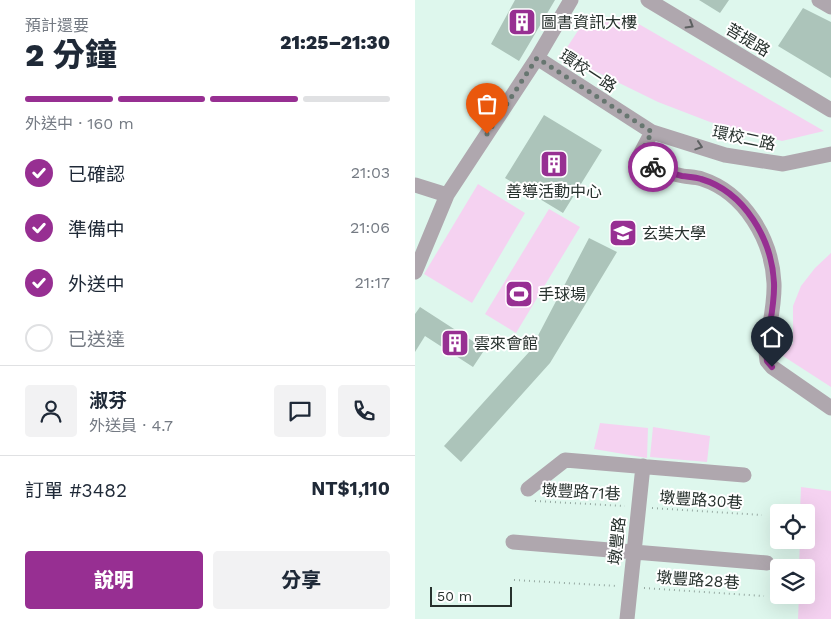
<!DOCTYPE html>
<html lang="zh-TW">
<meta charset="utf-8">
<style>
:root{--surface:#fff;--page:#f2f2f3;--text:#1f2937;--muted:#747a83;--line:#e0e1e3;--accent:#972f92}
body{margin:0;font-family:"Work Sans","Noto Sans TC",sans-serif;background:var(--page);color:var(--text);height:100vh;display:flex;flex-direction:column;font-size:19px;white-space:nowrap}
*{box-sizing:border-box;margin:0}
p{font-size:16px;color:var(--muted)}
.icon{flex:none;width:28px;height:28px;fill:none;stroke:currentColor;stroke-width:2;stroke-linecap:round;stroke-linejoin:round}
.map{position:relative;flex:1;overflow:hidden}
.details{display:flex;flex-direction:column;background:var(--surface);width:415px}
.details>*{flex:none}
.fabs{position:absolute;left:355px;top:504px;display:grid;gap:10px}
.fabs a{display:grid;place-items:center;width:45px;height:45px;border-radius:5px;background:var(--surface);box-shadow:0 5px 20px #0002;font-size:25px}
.scale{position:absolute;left:15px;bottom:12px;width:82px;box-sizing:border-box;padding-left:5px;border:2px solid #27312d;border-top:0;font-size:14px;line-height:18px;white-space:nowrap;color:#27312d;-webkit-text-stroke:4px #fff;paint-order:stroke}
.pin{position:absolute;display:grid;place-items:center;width:42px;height:42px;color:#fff;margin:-51px -21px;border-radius:50% 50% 50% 0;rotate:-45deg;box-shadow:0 0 5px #0007}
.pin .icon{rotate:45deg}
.courier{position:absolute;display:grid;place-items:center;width:50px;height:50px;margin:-25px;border:4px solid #972f92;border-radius:50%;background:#fff;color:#222;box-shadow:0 1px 6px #0007}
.head em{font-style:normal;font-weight:800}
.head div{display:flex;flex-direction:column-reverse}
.head{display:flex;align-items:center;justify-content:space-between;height:85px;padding:0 25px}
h1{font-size:32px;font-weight:800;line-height:38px}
.bar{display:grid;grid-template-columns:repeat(4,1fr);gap:8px 5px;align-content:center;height:60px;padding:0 25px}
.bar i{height:6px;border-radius:4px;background:var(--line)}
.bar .selected{background:var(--accent)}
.bar p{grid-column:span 4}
.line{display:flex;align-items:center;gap:12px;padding:0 25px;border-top:1px solid var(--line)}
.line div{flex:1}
.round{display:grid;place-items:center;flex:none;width:52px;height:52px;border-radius:5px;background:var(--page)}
ol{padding:0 25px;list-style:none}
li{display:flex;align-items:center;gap:15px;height:55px}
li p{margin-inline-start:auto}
li .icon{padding:5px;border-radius:50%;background:var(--accent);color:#fff;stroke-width:4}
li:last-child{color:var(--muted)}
li i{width:28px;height:28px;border:2px solid var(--line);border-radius:50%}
.cta{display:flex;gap:10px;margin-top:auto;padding:10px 25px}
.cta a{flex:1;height:58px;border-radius:5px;background:var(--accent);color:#fff;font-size:20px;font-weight:800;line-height:58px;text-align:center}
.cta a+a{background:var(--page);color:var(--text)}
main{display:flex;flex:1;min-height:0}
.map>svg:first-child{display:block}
</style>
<main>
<section class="details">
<div class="head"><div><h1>2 分鐘</h1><p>預計還要</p></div><em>21:25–21:30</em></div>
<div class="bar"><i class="selected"></i><i class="selected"></i><i class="selected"></i><i></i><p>外送中 · 160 m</p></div>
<ol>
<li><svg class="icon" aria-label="check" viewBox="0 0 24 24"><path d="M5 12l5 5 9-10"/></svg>已確認<p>21:03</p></li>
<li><svg class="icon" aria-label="check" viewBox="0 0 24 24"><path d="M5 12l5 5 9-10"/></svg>準備中<p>21:06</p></li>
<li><svg class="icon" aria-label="check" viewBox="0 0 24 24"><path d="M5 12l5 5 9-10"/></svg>外送中<p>21:17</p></li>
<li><i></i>已送達</li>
</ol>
<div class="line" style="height:90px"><a class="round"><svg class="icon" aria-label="person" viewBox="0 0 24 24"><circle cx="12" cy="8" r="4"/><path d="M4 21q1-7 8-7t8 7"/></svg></a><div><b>淑芬</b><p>外送員 · 4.7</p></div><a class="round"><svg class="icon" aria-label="chat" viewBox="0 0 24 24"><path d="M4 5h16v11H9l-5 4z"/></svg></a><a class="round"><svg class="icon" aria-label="phone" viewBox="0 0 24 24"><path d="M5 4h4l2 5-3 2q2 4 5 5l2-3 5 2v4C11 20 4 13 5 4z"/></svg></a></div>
<div class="line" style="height:65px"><div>訂單 #3482</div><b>NT$1,110</b></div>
<div class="cta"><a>說明</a><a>分享</a></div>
</section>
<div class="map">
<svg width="416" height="619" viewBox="0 0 416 619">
<rect width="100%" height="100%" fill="#def7ed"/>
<path fill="#f5d2f1" d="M 170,20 L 222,23 L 409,131 L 367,141 L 295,122 L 243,102 L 147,55 Z
M 63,184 L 110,213 L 57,303 L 9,274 Z
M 134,209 L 165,227 L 101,333 L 70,314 Z
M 416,253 L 416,387 L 368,356 L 378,343 L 378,306 L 386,286 L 400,268 Z
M 185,423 L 233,428 L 232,458 L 179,449 Z
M 238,427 L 295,436 L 292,462 L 235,457 Z
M 386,487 L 416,491 L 416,619 L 383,619 L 384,595 L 391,595 L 391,568 L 384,567 L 385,540 L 391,540 L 391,512 L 385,512 Z"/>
<path fill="#acc4ba" d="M 100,0 L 140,0 L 104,61 L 76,44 Z
M 284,0 L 314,0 L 305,13 Z
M 388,8 L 416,22 L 416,78 L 363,46 Z
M 129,115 L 187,150 L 148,213 L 90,178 Z
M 174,238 L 202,252 L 135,363 L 46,462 L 29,446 L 115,351 Z
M 5,307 L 70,349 L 58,367 L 10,336 L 0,352 L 0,314 Z"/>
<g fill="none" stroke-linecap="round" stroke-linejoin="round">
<path stroke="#97aaa3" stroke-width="2" stroke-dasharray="1 4" stroke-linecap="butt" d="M 120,501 L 210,506
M 237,508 L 347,515
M 99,580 L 202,586
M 229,588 L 349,596"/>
<path stroke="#afa7ae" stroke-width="15" d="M 156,0 L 122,58 L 237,132 L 310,155 L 368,164 L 416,154
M 233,0 L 416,110
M 404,0 L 416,7
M 237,132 L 221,162 C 236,167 252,173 268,176 C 274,177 281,177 287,179 C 330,193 357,240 359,283 C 360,306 353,329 351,352 L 352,361 L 357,367 L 416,408
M 0,185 L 32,195
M 0,272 L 32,195 L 122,58
M 113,489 L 150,460 L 329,475
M 98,542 L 352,563
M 212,619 L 228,466"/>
</g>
<defs><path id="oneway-chevron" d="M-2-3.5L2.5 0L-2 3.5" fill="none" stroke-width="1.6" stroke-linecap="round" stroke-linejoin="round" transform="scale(1.25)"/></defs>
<g stroke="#5d6061">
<use href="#oneway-chevron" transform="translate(275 25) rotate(31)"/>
<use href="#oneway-chevron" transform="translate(284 146) rotate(18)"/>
</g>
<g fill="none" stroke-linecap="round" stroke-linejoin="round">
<path stroke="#677670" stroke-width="5" stroke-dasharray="0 9" d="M 72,134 L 122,58 L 237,132 L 221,162 L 238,167"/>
<path stroke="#972f92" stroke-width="6" d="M 238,167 C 248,170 258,174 267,176 C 274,177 280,177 286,179 C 330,192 357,240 359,283 C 360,306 353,329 351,352 L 352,361 L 357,367"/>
</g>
<defs>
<symbol id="building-square" viewBox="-11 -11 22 22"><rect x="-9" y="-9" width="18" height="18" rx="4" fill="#972f92" stroke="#fff"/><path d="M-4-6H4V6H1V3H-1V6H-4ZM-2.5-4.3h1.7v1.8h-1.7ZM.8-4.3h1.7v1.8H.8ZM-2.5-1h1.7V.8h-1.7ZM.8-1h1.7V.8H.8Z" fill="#fff"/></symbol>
<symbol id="university-square" viewBox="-11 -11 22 22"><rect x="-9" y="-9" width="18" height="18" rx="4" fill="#972f92" stroke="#fff"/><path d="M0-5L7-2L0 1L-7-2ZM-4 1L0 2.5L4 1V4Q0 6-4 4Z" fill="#fff"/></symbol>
<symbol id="stadium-square" viewBox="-11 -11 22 22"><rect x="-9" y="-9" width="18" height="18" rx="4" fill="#972f92" stroke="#fff"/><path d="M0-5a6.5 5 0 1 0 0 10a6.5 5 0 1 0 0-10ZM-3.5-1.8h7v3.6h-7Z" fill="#fff"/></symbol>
</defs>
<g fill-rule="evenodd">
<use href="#building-square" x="91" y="6" width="32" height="32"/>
<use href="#building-square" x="123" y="148" width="32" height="32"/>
<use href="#university-square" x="192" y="217" width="32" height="32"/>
<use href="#stadium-square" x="88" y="278" width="32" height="32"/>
<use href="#building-square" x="24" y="327" width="32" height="32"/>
</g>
<g text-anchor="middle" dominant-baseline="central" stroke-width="4" stroke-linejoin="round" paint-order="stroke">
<g font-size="16" fill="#27312d" stroke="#fff" text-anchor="start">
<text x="126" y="22">圖書資訊大樓</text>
<text x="139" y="191" text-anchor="middle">善導活動中心</text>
<text x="227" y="233">玄奘大學</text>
<text x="123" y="294">手球場</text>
<text x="59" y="343">雲來會館</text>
</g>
<g font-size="16" fill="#27312d" stroke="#fff">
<text transform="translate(333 40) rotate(31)">菩提路</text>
<text transform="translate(173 71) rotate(33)">環校一路</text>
<text transform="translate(329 138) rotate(12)">環校二路</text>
<text transform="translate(166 492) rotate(3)">墩豐路71巷</text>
<text transform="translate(286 500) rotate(4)">墩豐路30巷</text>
<text transform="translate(202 541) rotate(-84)">墩豐路</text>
<text transform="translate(283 580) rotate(4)">墩豐路28巷</text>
</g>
</g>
</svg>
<div class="fabs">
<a><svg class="icon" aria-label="locate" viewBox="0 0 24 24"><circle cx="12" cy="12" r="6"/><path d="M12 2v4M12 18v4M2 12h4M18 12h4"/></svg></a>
<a><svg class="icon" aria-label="layers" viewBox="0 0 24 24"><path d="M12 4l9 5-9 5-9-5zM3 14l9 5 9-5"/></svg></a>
</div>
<div class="scale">50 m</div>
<div class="pin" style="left:72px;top:134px;background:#ea580c"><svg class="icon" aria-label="bag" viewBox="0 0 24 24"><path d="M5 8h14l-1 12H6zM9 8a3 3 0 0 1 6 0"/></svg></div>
<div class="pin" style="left:357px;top:367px;background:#1f2937"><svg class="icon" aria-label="home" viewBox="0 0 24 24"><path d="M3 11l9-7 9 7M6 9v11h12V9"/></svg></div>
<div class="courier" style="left:238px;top:167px"><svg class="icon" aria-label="bike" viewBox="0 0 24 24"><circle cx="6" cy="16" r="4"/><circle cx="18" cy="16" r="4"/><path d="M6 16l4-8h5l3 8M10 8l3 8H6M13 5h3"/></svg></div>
</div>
</main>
